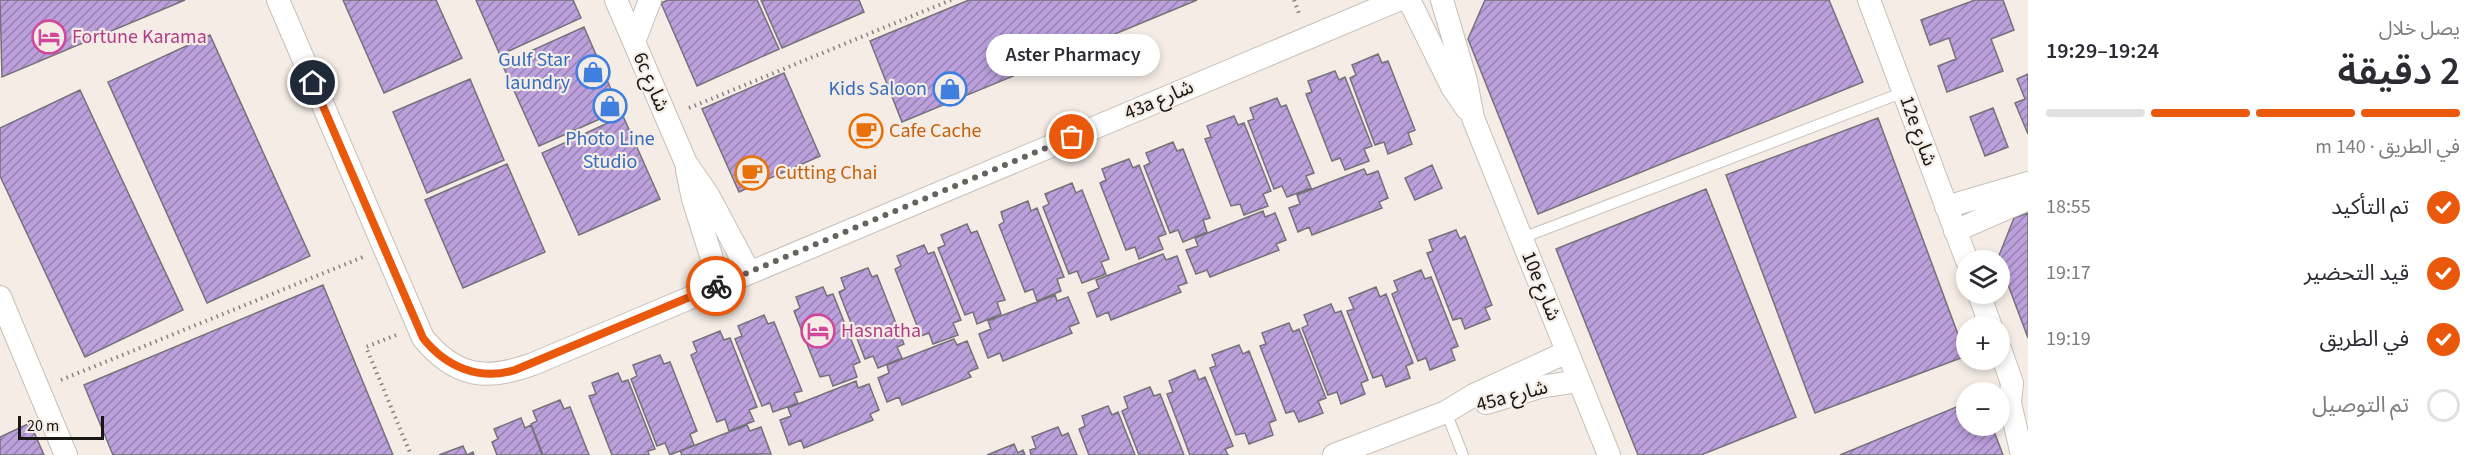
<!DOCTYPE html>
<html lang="ar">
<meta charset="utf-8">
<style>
:root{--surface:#fff;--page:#f7f7f7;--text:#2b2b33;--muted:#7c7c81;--line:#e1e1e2;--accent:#ea580c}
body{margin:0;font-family:"Source Sans 3","Noto Sans Arabic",sans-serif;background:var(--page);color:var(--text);direction:rtl;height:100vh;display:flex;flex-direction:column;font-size:22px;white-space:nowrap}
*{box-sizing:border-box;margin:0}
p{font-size:20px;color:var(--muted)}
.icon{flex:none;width:33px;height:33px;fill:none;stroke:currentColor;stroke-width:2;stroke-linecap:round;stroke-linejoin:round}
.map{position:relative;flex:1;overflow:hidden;direction:ltr}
.drawer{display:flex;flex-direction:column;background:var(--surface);width:450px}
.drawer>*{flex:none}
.fabs{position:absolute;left:1956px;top:250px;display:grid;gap:12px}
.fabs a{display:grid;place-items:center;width:54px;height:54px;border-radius:50%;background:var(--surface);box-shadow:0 3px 9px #0003;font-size:30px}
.scale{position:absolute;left:18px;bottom:15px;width:86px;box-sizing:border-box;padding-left:6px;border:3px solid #191714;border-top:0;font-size:16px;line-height:21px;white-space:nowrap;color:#191714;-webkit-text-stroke:4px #f4ece5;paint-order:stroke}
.pin{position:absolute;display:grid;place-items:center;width:51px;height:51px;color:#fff;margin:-26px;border:3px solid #fff;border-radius:50%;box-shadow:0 2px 6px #0007}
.courier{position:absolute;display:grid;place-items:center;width:60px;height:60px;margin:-30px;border:4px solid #ea580c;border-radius:50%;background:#fff;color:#222;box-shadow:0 2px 8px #0007}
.bubble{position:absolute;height:42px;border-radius:21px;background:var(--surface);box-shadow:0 3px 9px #0003;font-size:20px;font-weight:600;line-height:42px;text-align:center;direction:rtl}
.overview em{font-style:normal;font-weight:600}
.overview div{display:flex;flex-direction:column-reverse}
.overview{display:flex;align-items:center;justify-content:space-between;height:102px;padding:0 18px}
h1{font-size:39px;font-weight:600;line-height:45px}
.bar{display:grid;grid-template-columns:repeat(4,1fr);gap:9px 6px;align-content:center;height:72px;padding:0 18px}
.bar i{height:8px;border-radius:4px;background:var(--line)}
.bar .on{background:var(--accent)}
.bar p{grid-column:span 4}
ol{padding:0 18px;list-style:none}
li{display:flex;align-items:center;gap:18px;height:66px}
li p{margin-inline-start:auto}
li .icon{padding:6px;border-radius:50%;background:var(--accent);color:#fff;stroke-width:4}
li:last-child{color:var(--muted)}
li i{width:33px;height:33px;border:3px solid var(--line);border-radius:50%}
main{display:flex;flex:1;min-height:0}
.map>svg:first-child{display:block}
</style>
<main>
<section class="drawer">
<div class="overview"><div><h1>2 دقيقة</h1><p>يصل خلال</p></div><em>19:24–19:29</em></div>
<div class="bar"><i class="on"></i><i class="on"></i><i class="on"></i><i></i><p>في الطريق · 140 m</p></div>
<ol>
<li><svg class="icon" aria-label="check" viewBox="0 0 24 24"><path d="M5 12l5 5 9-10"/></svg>تم التأكيد<p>18:55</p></li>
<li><svg class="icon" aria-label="check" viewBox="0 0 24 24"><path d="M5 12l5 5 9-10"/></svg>قيد التحضير<p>19:17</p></li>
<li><svg class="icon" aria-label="check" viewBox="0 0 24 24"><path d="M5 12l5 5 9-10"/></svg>في الطريق<p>19:19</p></li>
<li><i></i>تم التوصيل</li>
</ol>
</section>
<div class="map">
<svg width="2028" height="455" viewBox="0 0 2028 455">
<defs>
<pattern id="building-hatch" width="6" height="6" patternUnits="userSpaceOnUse" patternTransform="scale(1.5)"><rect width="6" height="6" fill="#bba0dc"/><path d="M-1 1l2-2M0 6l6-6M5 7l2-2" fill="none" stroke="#9781b1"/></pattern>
</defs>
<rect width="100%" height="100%" fill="#f4ece5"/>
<path fill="url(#building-hatch)" stroke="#75727a" stroke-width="1.5" d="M 0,0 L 185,0 L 2,77 Z
M 343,0 L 436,0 L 462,58 L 384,93 Z
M 476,0 L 573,0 L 581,18 L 500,55 Z
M 668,0 L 757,0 L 779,49 L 697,86 L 661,3 Z
M 761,0 L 859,0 L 864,12 L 782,48 Z
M 969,0 L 1197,0 L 902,122 L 870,41 Z
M 1485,0 L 1829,0 L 1863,82 L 1538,214 L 1468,39 Z
M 1975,0 L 2003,0 L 2014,30 L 1991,39 L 2003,71 L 1947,92 L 1938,66 L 1956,59 L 1949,38 L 1930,45 L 1921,20 Z
M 584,27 L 620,110 L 539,146 L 502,64 Z
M 210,35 L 310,256 L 207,303 L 108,82 Z
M 1378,54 L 1382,63 L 1388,61 L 1415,130 L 1408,133 L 1412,144 L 1388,154 L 1384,142 L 1375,145 L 1350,78 L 1356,75 L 1352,65 Z
M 1335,71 L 1339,80 L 1345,77 L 1372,146 L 1364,149 L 1369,161 L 1345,170 L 1340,158 L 1332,161 L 1306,94 L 1312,92 L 1308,81 Z
M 784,73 L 820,156 L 739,192 L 702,109 Z
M 2028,74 L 2028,134 L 2015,103 L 2025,99 L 2017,79 Z
M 470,79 L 504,160 L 427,193 L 393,112 Z
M 80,90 L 183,310 L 85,357 L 0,176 L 0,128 Z
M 1277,98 L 1281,107 L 1286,105 L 1314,173 L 1306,176 L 1311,188 L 1287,197 L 1282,186 L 1274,189 L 1248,121 L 1254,119 L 1250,108 Z
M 1993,108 L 2008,147 L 1985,156 L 1970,117 Z
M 623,116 L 660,199 L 579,235 L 542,153 Z
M 1234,116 L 1238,125 L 1244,123 L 1271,191 L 1263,194 L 1268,206 L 1244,215 L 1240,204 L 1231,206 L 1205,139 L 1211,137 L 1207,126 Z
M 1878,118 L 1966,356 L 1815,413 L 1726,175 Z
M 1173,142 L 1177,151 L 1183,149 L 1210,218 L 1203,220 L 1207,232 L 1183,242 L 1178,230 L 1170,233 L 1144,166 L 1150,163 L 1146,153 Z
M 1129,159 L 1133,168 L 1139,165 L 1166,234 L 1158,237 L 1163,249 L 1139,259 L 1135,247 L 1126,250 L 1100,183 L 1106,180 L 1102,169 Z
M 507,164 L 545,252 L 463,288 L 425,200 Z
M 1432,165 L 1442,188 L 1415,200 L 1405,178 Z
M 1364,169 L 1367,175 L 1378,171 L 1388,198 L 1379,202 L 1382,208 L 1312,235 L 1309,227 L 1298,232 L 1289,208 L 1300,204 L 1297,195 Z
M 1072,183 L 1076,193 L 1082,190 L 1109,259 L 1101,262 L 1106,274 L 1082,283 L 1077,271 L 1069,274 L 1043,207 L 1049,204 L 1045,194 Z
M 1706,189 L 1796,417 L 1701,455 L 1638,455 L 1556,249 Z
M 1028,201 L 1031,211 L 1037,208 L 1064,277 L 1057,279 L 1061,291 L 1037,301 L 1033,289 L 1025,292 L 999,225 L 1004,222 L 1001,212 Z
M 1263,211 L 1265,217 L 1275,213 L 1286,240 L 1276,244 L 1279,250 L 1210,277 L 1207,270 L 1196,274 L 1186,250 L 1198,246 L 1195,238 Z
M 2028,213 L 2028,338 L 1998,258 L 2014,218 Z
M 967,224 L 971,233 L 977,231 L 1005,300 L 997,302 L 1001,314 L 977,324 L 973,312 L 965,315 L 938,248 L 945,245 L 941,235 Z
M 1456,230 L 1460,239 L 1465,236 L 1492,305 L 1485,308 L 1490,319 L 1465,329 L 1461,318 L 1453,320 L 1427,253 L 1433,251 L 1429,240 Z
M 924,245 L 928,254 L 934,252 L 961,320 L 953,323 L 958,335 L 933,344 L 929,333 L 921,336 L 895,269 L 901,266 L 897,256 Z
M 1163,254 L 1166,260 L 1177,256 L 1187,283 L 1178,286 L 1181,292 L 1111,320 L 1108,312 L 1097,317 L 1088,293 L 1099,288 L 1096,280 Z
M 868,268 L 872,277 L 877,275 L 904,344 L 897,347 L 902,358 L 878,368 L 873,356 L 865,359 L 839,292 L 845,289 L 841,278 Z
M 1421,270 L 1425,279 L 1431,277 L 1458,346 L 1451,349 L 1455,360 L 1430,370 L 1426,358 L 1418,361 L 1392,294 L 1398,291 L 1394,281 Z
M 323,285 L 393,455 L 113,455 L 84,385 Z
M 823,287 L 827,296 L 833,294 L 860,362 L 853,365 L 857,377 L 833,386 L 829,375 L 820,377 L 794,311 L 800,308 L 796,297 Z
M 1376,287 L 1380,297 L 1386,294 L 1413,363 L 1406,366 L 1410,378 L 1386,387 L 1382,375 L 1373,378 L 1347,311 L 1354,309 L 1349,298 Z
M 1055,295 L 1057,301 L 1068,297 L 1079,323 L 1069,327 L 1072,333 L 1003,361 L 1000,353 L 988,358 L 979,334 L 991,329 L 988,321 Z
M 1331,304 L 1335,313 L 1341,311 L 1368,380 L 1361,383 L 1365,394 L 1341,404 L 1337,392 L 1328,395 L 1302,328 L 1308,325 L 1304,315 Z
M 764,315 L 768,324 L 774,322 L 802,391 L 794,393 L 798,403 L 773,412 L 770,403 L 762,406 L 735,339 L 742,336 L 738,326 Z
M 1289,323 L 1293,332 L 1299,329 L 1326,398 L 1318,401 L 1323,413 L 1299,422 L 1294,411 L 1286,413 L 1260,346 L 1266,344 L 1262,333 Z
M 720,331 L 724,340 L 730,338 L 757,407 L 749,410 L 754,421 L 729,431 L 725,419 L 717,422 L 691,355 L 697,352 L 693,342 Z
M 954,339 L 957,345 L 967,341 L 978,368 L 968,372 L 971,377 L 902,405 L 899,397 L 887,402 L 878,378 L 889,373 L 887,365 Z
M 1239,345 L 1243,354 L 1249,351 L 1276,420 L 1269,423 L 1273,435 L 1249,444 L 1245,433 L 1236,435 L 1210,368 L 1216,366 L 1212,355 Z
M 660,355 L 664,364 L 670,362 L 697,431 L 690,434 L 694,445 L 670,455 L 665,443 L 657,446 L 631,379 L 637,376 L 633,365 Z
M 1195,370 L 1199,380 L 1205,377 L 1233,446 L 1225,449 L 1228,455 L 1190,455 L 1167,394 L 1173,392 L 1169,381 Z
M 618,373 L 622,382 L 628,380 L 655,449 L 648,451 L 649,455 L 612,455 L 589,396 L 596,394 L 592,383 Z
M 856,381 L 858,388 L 869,384 L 879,410 L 870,414 L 873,420 L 804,448 L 801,440 L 789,445 L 780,420 L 791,416 L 788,408 Z
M 1150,387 L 1154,396 L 1160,394 L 1184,455 L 1139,455 L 1122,411 L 1128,408 L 1124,397 Z
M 560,400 L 564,409 L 570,407 L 589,455 L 543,455 L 531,424 L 537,421 L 533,411 Z
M 1966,403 L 1966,426 L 1992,426 L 2003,455 L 1840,455 Z
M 1108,406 L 1112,415 L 1118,412 L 1135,455 L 1089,455 L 1079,429 L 1085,426 L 1082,416 Z
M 521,418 L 525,428 L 531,425 L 542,455 L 497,455 L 492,442 L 498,439 L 494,429 Z
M 30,423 L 44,455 L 0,455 L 0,437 Z
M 747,425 L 750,431 L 761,427 L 771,454 L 682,455 L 680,451 Z
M 1058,427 L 1062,436 L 1068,433 L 1077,455 L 1031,455 L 1030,450 L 1036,448 L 1032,437 Z
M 1014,444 L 1018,453 L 1023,450 L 1025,455 L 987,455 Z
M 463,446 L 467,455 L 473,452 L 474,455 L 439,455 Z"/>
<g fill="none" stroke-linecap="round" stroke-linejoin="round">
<defs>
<path id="service" d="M 1522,238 L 1904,92
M 1446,412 L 1463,455"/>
<path id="minor" d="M 278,0 L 423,338 C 456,378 487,381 533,364 L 1398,0
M 616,0 L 686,163 L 708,195 L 749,272
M 1409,0 L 1452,87 L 1467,109
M 1442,0 L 1466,81 L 1473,118 L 1609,455
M 1869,0 L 1967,261
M 634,42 L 650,0
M 687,170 L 693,199 L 720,284
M 1946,207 L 2028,183
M 1955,231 L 2028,199
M 1979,294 L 1991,327
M 0,297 L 66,455
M 2000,349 L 2012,383 L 2010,403 L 2022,455
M 1486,403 L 1540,387 L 1579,381
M 1334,455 L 1446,412 L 1474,395 L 1567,352"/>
</defs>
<use href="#service" stroke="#c7c0ba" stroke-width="12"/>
<use href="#minor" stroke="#c7c0ba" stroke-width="24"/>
<path stroke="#87827d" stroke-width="4" stroke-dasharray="1.5 4.5" stroke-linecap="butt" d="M 1294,0 L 1300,16
M 689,108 L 951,0
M 396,335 L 366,347 L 411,455
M 61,380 L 363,257"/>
<use href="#service" stroke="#fff" stroke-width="10"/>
<use href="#minor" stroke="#fff" stroke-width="22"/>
</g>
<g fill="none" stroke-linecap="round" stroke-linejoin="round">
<path stroke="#66625d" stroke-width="6" stroke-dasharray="0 10.8" d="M 716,286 L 1072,137"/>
<path stroke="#ea580c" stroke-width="8" d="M 313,83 L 423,338 C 446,367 479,381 515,370 L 716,286"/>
</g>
<defs>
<symbol id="hotel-ring" viewBox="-11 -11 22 22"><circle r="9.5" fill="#f4ece5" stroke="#d1479c" stroke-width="1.5"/><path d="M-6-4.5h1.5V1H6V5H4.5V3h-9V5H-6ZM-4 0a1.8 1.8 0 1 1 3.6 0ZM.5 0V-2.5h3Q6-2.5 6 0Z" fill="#d1479c"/></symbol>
<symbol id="shop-ring" viewBox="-11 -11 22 22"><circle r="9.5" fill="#f4ece5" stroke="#3f7fe0" stroke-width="1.5"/><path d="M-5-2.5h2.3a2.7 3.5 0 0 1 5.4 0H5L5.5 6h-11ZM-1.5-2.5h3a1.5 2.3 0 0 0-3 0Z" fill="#3f7fe0"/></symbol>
<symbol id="cafe-ring" viewBox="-11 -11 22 22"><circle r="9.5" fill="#f4ece5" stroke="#e8710a" stroke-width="1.5"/><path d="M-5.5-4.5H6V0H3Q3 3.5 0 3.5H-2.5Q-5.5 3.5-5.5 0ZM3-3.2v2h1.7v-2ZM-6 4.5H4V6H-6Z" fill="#e8710a"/></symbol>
</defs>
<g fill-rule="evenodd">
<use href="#hotel-ring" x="30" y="18" width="38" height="38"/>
<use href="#shop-ring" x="574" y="53" width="38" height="38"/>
<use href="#shop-ring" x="931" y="70" width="38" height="38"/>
<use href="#shop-ring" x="591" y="87" width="38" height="38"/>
<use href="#cafe-ring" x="847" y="112" width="38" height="38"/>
<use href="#cafe-ring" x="733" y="154" width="38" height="38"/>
<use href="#hotel-ring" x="799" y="312" width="38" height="38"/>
</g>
<g text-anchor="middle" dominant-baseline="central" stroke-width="4.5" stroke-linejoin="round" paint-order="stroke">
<g font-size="20" fill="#b23c85" stroke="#f4ece5" text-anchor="start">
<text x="72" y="37">Fortune Karama</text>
<text x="841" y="331">Hasnatha</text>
</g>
<g font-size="20" fill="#366cbe" stroke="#f4ece5" text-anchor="end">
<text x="570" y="60">Gulf Star<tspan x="570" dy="23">laundry</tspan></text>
<text x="927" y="89">Kids Saloon</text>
<text x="610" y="139" text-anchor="middle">Photo Line<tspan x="610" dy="23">Studio</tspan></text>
</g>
<g font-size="20" fill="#191714" stroke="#f4ece5">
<text transform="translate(651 82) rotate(67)">6c شارع</text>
<text transform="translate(1159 100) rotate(-23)">43a شارع</text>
<text transform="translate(1918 131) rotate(70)">12e شارع</text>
<text transform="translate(1541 286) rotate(68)">10e شارع</text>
<text transform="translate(1512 396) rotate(-15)">45a شارع</text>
</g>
<g font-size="20" fill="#c56008" stroke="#f4ece5" text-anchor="start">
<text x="889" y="131">Cafe Cache</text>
<text x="775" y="173">Cutting Chai</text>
</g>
</g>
</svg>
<div class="fabs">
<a><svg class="icon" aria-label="layers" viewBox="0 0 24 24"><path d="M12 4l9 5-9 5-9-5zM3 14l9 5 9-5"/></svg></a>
<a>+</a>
<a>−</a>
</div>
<div class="scale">20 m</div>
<div class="pin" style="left:1072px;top:137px;background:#ea580c"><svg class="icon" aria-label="bag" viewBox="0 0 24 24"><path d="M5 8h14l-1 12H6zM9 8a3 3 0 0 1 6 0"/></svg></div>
<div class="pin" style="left:313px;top:83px;background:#1f2937"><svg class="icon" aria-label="home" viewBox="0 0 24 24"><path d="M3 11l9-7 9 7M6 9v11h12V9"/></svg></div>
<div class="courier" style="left:716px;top:286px"><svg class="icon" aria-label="bike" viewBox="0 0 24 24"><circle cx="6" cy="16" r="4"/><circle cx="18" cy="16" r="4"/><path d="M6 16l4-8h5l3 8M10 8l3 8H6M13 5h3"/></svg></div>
<div class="bubble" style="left:986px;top:34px;width:174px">Aster Pharmacy</div>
</div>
</main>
